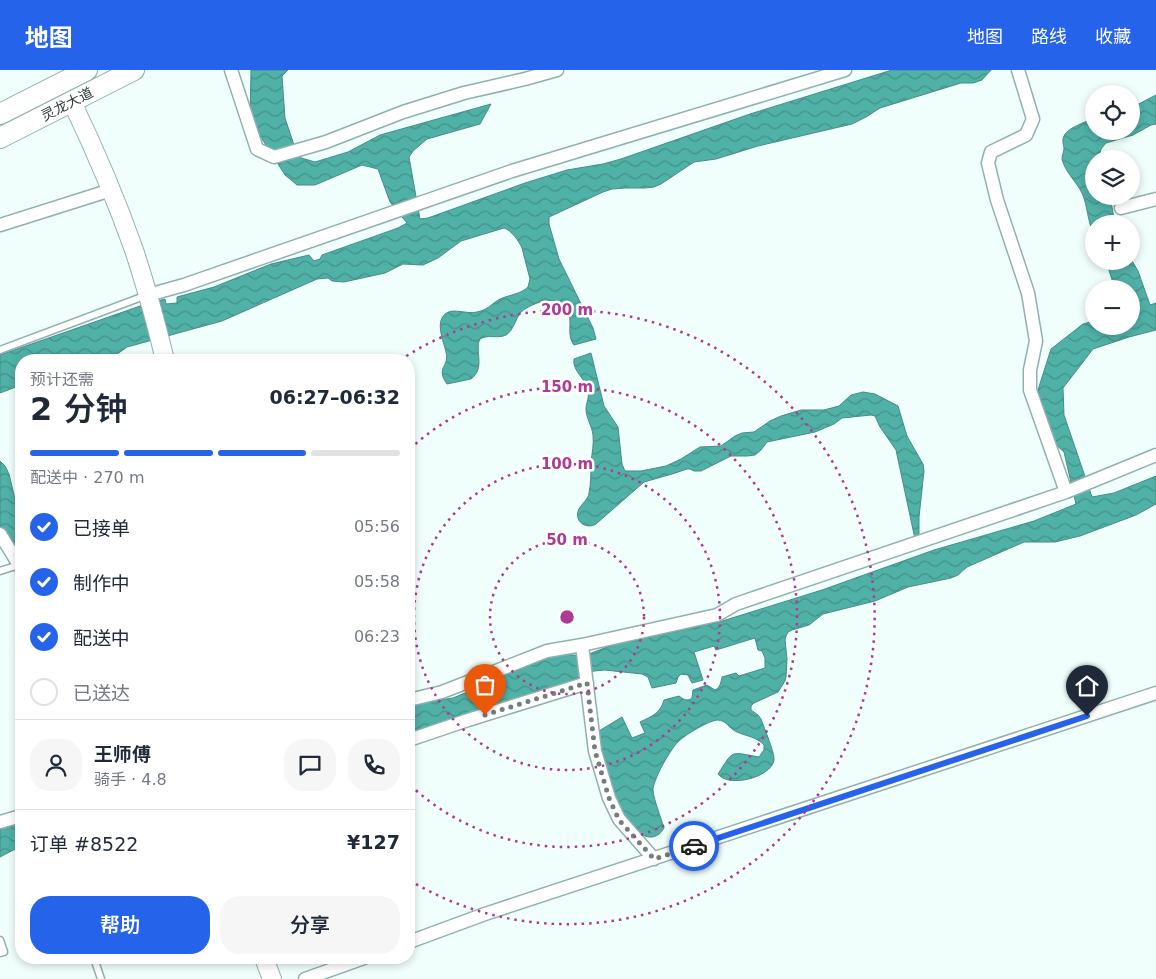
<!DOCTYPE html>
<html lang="zh">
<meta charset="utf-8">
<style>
:root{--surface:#fff;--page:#f6f6f7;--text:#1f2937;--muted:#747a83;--line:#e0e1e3;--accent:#2563eb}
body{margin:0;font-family:"DejaVu Sans","Noto Sans SC",sans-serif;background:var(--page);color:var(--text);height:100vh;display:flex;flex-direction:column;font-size:19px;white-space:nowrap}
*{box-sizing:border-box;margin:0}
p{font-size:16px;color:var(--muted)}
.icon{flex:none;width:28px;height:28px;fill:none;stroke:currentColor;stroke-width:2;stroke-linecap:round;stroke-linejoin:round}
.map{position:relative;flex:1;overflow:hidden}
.sheet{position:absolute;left:15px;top:284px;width:400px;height:610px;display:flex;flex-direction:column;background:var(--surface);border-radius:20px;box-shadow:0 2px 8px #0003}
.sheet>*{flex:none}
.fabs{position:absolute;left:1085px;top:15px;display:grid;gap:10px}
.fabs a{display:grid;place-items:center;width:55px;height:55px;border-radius:50%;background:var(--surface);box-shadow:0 2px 8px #0003;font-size:25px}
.pin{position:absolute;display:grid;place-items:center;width:42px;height:42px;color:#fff;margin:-51px -21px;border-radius:50% 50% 50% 0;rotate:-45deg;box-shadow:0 0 5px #0007}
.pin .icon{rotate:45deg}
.courier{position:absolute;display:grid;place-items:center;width:50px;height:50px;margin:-25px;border:4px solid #2563eb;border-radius:50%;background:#fff;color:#222;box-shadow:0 1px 6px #0007}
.head em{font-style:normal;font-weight:600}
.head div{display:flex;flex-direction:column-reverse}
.head{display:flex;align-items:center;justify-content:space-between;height:85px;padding:0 15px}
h1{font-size:32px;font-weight:600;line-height:38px}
.bar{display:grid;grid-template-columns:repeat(4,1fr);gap:8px 5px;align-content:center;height:60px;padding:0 15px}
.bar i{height:6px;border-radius:4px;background:var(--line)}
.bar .selected{background:var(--accent)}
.bar p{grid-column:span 4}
.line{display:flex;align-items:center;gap:12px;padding:0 15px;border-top:1px solid var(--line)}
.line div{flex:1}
.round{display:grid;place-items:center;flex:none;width:52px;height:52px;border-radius:20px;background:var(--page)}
ol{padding:0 15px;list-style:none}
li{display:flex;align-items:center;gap:15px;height:55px}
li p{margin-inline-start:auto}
li .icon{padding:5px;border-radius:50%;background:var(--accent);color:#fff;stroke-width:4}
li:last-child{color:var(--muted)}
li i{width:28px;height:28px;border:2px solid var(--line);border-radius:50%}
.cta{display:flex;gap:10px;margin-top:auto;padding:10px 15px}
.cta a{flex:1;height:58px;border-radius:20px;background:var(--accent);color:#fff;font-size:20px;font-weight:600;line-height:58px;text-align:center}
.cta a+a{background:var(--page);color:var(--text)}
header{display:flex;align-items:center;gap:30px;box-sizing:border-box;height:70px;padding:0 25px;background:var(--accent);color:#fff}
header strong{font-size:24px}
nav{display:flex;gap:28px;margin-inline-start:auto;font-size:18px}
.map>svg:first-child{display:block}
</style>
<header>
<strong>地图</strong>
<nav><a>地图</a><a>路线</a><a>收藏</a></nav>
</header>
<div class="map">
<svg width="1156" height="909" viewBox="0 0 1156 909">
<defs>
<pattern id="water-waves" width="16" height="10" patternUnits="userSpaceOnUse" patternTransform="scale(1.25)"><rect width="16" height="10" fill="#50b1a7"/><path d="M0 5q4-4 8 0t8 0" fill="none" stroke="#439189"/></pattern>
</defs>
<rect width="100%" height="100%" fill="#f0fefc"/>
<path fill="url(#water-waves)" stroke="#458d86" d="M 251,0 L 288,0 L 282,6 L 285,48 L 298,87 L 315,92 L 348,82 L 380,65 L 491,34 L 480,54 L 427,69 L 413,81 L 409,87 L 420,149 L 428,148 L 525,113 L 567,100 L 603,94 L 621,89 L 750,44 L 892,0 L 991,0 L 982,10 L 973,13 L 961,13 L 880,38 L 866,47 L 852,54 L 758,76 L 716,89 L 694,92 L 661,114 L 654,117 L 645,118 L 625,118 L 612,119 L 603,122 L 549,147 L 549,154 L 559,189 L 593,258 L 596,269 L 574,275 C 566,265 573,252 568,242 C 565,237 562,232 557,231 C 546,228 529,235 521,242 C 515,249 514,260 506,265 C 498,269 488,264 480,269 C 474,280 486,298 471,309 L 447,314 C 435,297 450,297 446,282 C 444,273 437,257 442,248 C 449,235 465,245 477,242 C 488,240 491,234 500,229 C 509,225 521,224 528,217 L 530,209 L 522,178 C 519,171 511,160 504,158 L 461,171 L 438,188 L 423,195 L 403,194 L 385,203 L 344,212 L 332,211 L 328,208 L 317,209 L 222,251 L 127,277 L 109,290 L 21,290 L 21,315 L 0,323 L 0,285 L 143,235 L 165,229 L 166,234 L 177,233 L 177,227 L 214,217 L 271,194 L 309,185 L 314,191 L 320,189 L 322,185 L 398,158 L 407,153 L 390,132 L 378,99 L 362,95 L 315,115 L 297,115 L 285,105 L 250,50 Z
M 1156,25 L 1156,54 L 1151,55 L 1133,65 L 1106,73 L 1101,79 L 1100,83 L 1100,89 L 1094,89 L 1094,126 L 1110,126 L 1115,154 L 1094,154 L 1094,164 C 1087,151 1088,136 1082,123 C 1076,111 1065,102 1062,89 C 1062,85 1064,82 1064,78 C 1063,73 1062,70 1064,66 C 1067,58 1086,52 1094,48 L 1094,61 L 1131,61 L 1131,38 Z
M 1131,189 L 1138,201 L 1150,235 L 1156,233 L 1156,260 L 1129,267 L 1093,279 L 1063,318 L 1064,345 L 1092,427 L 1114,423 L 1156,406 L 1156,434 L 1136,445 L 1080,466 L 1055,472 L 1024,472 L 967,497 L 958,505 L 951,508 L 908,517 L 875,531 L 823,544 L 809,555 L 792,560 L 788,562 L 786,566 L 785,570 L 787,589 L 786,607 L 785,611 L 778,622 L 754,633 L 751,636 L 751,640 L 758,645 L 761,649 C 764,658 775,683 774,690 C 771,708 728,718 718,704 C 734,679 730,682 759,687 L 764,680 L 764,675 C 757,667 746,666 737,662 C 729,659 727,650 717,650 C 708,651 687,664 680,670 C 672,676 652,711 653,721 C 654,730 661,748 664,758 C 661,763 658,766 652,767 C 638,769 623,744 618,733 C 615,726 613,717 611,710 C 606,694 600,678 599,661 L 622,647 L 632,668 L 645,663 L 640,652 C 652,646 660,644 664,630 L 679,626 C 683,629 687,632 692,628 L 693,620 L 707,615 L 715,620 C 720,618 721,612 722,607 L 736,603 L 739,606 L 765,598 L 765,588 L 762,581 L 758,580 L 755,568 L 716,580 L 714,576 L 694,582 L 703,610 L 692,613 L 688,605 L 681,604 L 678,607 L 676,613 L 652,618 L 648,607 L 642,604 L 605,600 L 594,601 L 570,611 L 409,663 L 409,635 L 453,628 L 477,618 L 493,609 L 554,586 L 562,584 L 584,586 L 612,575 L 716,553 L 822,520 L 934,480 L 1034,451 L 1076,434 L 1064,382 L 1053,372 L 1038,320 L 1051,279 L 1083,254 L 1094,251 L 1094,256 L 1131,256 L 1131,219 L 1115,219 L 1106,191 L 1131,191 Z
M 591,283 L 604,336 L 618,357 L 622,394 L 625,401 L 641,401 L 666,396 L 681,389 L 700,377 L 721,376 L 735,366 L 742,363 L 754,362 L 770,351 L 781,346 L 801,340 L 824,340 L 839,336 L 851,325 L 863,322 L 875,324 L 898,336 L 907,366 L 923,394 L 924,401 L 919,447 L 919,467 L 915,469 L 896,380 L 880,357 L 875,346 L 871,345 L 842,348 L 834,354 L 815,362 L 767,372 L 761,380 L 755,385 L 747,386 L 731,386 L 701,401 L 694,401 L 690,399 L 687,399 L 672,404 L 644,412 L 596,454 C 586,460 573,451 579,439 C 582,433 588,430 589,423 C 591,414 591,402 591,392 C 592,383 594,374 593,365 C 592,356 586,348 586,339 C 586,333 590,326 588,320 C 586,309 572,301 574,289 Z
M 0,391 L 5,396 L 9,404 L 15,429 L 21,444 L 21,489 L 0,456 Z
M 21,751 L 21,776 L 0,787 L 0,759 Z"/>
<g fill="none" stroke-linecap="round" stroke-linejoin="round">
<defs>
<path id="lane" d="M 0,280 L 147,225
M 0,501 L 19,495
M 0,870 L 4,882 L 0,883
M 94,888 L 101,909"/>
<path id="street" d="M 231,0 L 257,79 L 274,87 L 326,72 L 403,42 L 464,23 L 525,9 L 557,0
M 1018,0 L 1033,49 L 1026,65 L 991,82 L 988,93 L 997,130 L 1028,223 L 1036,271 L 1030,300 L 1030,320 L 1066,422
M 1121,138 L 1156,129
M 0,155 L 111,120
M 148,225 L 184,215 L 512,101 L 845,0
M 0,464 L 21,498
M 582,575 L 595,681 L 609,728 L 619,749 L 654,789
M 409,630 L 442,622 L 547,581 L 582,575 L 717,545 L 736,534 L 1066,422 L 1156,385
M 409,670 L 468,650 L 587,613
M 0,752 L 21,746
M 409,872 L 485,844 L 1156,623
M 305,909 L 364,888"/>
<path id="secondary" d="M 72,32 C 95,80 116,129 134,180 C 146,216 156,253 165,290
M 264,888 L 272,909"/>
<path id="primary" d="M 0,44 L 87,0
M 0,68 L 134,0"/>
</defs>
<use href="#lane" stroke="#8fb1ad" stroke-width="9"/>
<use href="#street" stroke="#8fb1ad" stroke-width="15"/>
<use href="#secondary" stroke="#8fb1ad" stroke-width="20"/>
<use href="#primary" stroke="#8fb1ad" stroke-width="22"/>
<use href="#lane" stroke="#fff" stroke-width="6"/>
<use href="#street" stroke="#fff" stroke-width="12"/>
<use href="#secondary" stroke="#fff" stroke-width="18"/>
<use href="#primary" stroke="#fff" stroke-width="20"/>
</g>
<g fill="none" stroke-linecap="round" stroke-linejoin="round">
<path stroke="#717f7d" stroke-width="5" stroke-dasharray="0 9" d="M 485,645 L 587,613 L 595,681 L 609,728 L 619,750 L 654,789 L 694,776"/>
<path stroke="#2563eb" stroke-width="6" d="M 694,776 L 1087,646"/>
</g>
<g fill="none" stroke="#ad3b95" stroke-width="2.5" stroke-dasharray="2.5 5">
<circle cx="567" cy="547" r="77"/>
<circle cx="567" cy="547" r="153"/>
<path d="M410 379A230 230 0 1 1 410 715"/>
<path d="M400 290A307 307 0 1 1 409 810"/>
</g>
<g text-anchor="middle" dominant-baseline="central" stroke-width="5" stroke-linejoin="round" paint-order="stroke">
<g font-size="14" fill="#2c3a38" stroke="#fff">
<text transform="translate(67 34) rotate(-27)">灵龙大道</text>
</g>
</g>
<circle cx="567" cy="547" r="8" fill="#ad3b95" stroke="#fff" stroke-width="2.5"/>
<g font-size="15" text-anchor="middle" font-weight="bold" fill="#ad3b95" stroke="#fff" stroke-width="5" stroke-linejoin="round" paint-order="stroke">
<text x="567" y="245">200 m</text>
<text x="567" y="322">150 m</text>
<text x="567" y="399">100 m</text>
<text x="567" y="475">50 m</text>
</g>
</svg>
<div class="fabs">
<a><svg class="icon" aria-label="locate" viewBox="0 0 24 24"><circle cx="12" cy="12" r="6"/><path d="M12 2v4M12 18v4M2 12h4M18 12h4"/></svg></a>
<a><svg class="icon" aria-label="layers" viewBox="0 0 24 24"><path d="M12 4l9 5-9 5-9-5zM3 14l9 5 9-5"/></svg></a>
<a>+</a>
<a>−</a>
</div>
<div class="pin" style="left:485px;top:645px;background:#ea580c"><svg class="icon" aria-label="bag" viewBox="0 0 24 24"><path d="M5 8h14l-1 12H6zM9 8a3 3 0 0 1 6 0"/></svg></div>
<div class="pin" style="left:1087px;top:646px;background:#1f2937"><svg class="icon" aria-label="home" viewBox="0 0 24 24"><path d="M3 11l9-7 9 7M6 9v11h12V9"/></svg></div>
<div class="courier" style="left:694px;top:776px"><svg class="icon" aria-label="car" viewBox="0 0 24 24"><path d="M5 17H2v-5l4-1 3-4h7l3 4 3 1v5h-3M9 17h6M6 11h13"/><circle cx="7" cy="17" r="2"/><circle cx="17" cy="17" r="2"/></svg></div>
<section class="sheet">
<div class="head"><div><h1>2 分钟</h1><p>预计还需</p></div><em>06:27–06:32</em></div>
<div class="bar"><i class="selected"></i><i class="selected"></i><i class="selected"></i><i></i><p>配送中 · 270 m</p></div>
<ol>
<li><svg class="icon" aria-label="check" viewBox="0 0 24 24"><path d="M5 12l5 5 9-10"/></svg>已接单<p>05:56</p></li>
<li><svg class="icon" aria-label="check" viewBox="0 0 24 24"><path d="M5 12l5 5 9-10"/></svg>制作中<p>05:58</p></li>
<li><svg class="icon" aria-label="check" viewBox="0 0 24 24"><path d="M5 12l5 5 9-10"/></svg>配送中<p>06:23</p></li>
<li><i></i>已送达</li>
</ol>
<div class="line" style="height:90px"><a class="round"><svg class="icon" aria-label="person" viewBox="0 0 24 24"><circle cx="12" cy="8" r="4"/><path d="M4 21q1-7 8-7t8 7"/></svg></a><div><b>王师傅</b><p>骑手 · 4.8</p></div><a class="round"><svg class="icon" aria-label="chat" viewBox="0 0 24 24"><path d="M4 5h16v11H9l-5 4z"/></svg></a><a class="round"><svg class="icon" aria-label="phone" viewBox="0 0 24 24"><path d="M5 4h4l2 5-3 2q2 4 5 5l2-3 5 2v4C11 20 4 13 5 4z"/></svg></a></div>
<div class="line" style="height:65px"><div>订单 #8522</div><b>¥127</b></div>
<div class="cta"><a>帮助</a><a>分享</a></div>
</section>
</div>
